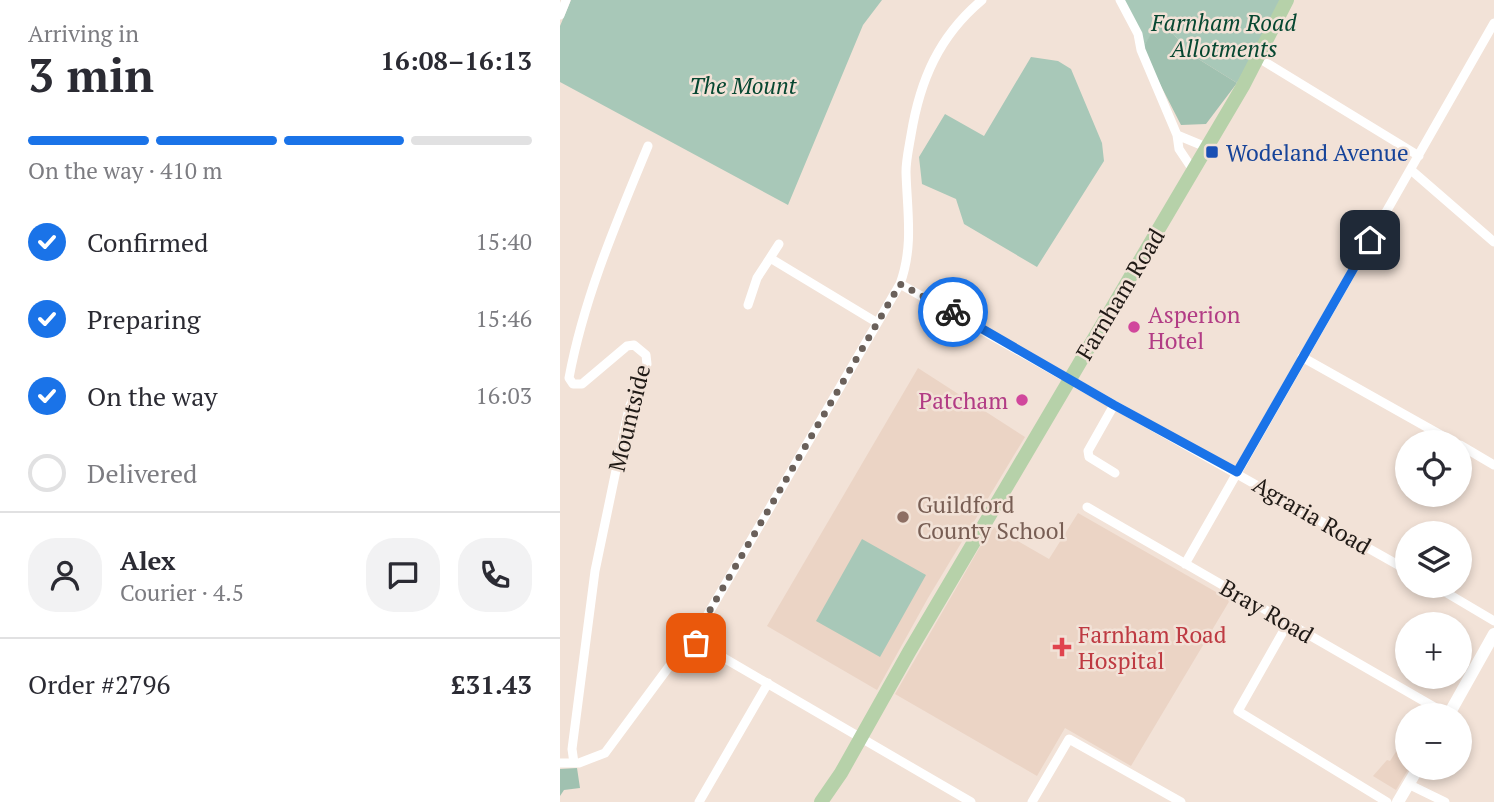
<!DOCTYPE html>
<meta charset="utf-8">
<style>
:root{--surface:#fff;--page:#f2f2f3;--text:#2b2b33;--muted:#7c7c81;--line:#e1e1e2;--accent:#1a73e8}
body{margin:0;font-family:"PT Serif",serif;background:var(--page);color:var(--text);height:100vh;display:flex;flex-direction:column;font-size:26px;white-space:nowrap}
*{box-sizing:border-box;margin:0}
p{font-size:23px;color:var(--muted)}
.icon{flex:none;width:38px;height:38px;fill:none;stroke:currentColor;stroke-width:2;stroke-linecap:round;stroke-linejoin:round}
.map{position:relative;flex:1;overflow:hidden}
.side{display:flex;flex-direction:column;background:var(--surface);width:560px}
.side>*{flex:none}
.tools{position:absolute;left:835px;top:430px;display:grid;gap:14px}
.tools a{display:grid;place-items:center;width:77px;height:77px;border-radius:50%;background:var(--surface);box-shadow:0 4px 10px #0003;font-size:35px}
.pin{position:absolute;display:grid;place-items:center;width:60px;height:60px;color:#fff;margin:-30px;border-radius:14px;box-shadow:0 4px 10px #0006}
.courier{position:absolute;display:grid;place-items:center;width:70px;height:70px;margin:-35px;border:5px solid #1a73e8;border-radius:50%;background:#fff;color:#222;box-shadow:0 2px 9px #0007}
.overview em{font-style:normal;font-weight:600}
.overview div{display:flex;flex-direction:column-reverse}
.overview{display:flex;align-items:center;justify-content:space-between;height:119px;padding:0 28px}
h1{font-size:46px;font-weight:600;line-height:52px}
.bar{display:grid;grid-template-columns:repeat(4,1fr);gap:10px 7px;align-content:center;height:84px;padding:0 28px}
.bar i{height:9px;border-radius:5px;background:var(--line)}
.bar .selected{background:var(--accent)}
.bar p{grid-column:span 4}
.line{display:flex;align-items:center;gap:18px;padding:0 28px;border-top:2px solid var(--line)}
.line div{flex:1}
.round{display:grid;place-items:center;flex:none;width:74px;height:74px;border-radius:28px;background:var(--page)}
ol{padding:0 28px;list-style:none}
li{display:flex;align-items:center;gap:21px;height:77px}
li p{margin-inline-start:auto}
li .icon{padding:7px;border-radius:50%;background:var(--accent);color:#fff;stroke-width:4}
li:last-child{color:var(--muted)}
li i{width:38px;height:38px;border:4px solid var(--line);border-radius:50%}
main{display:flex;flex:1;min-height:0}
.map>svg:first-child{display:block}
</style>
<main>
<section class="side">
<div class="overview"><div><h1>3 min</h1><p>Arriving in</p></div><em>16:08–16:13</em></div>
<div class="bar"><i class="selected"></i><i class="selected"></i><i class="selected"></i><i></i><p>On the way · 410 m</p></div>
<ol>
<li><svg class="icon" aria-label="check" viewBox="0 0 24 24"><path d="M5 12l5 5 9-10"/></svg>Confirmed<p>15:40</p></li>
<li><svg class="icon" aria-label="check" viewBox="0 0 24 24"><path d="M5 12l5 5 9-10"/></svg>Preparing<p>15:46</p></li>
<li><svg class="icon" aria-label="check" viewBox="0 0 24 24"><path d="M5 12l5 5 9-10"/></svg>On the way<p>16:03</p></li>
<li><i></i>Delivered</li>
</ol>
<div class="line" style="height:126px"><a class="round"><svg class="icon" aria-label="person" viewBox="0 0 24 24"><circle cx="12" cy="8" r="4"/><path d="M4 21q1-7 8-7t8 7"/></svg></a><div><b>Alex</b><p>Courier · 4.5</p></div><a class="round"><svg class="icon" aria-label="chat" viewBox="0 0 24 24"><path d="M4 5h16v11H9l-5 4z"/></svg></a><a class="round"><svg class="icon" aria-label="phone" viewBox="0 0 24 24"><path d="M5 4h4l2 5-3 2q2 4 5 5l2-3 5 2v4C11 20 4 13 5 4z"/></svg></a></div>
<div class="line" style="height:91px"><div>Order #2796</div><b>£31.43</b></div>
</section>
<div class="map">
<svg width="934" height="802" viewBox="0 0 934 802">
<rect width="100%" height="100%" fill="#f2e2d7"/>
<path fill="#ebd4c5" d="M 358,368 L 465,437 L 368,598 L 317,690 L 207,626 Z
M 518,513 L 670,600 L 571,766 L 505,728 L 477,776 L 335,694 L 432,526 L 489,559 Z
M 841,744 L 847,748 L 847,768 L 849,768 L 836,790 L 813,776 L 827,760 L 830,761 Z"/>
<path fill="#a8c8b8" d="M 11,0 L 322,0 L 303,25 L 228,205 L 0,82 L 0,26 Z
M 560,0 L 722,0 L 677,83 L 632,55 L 601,20 L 582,49 Z
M 471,57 L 498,61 L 511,69 L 542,143 L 544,161 L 477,267 L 404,224 L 396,199 L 362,184 L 359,157 L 385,114 L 424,136 Z
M 302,539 L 366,575 L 320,657 L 256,621 Z"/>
<path fill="#a0c1b0" d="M 600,19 L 632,55 L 677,83 L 646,124 L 621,125 L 582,49 Z
M 17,768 L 20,788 L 4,790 L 0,796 L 0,769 Z"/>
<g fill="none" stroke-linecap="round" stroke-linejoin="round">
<path stroke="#fff" stroke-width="9" d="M 560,0 L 578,34 L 581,50 L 617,135 L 619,149 L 633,170
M 0,15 L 6,0
M 697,57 L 859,156
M 617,135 L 646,147
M 851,170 L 934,242
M 210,258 L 219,244
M 340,284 L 847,570
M 188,305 L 197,278 L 210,258 L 316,322
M 742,357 L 895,443
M 554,405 L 528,451 L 529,457 L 555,473
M 900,445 L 934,465
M 527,507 L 888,715
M 625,564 L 934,23
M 875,586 L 934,621
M 728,623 L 678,711 L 827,802
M 133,640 L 411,802
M 0,763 L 19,763 L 45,753 L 122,649 L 133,640 L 340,284 C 354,246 347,210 346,172 C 346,160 349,147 351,135 C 360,80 379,36 422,0
M 14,763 L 12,749 L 35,571 L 69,408 L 87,364 L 86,355 L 74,345 L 67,346 L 22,384 L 13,384 L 9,378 C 24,297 57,221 88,146
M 848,784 L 885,802
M 139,802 L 208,683
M 472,802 L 509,739 L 621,802"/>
<path stroke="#fff" stroke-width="12" d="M 888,716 L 934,634
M 838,802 L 858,768"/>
<path stroke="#b6d1a9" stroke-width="14" d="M 261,802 L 281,773 L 349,652 L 683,86 L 727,0"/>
</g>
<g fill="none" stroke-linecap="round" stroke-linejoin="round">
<path stroke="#6a605a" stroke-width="7" stroke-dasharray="0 12.6" d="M 136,643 L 134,640 L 146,617 L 340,284 L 393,312"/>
<path stroke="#1a73e8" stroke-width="9" d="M 393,312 L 554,405 L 677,472 L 810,240"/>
</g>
<rect fill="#1a4fb4" stroke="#f2e2d7" stroke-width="2.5" x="645" y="145" width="14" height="14" rx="3.5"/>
<g fill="#d1479c" stroke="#f2e2d7" stroke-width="2.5">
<circle cx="574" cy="327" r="7"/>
<circle cx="462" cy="400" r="7"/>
</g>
<circle fill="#8d6e63" stroke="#f2e2d7" stroke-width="2.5" cx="343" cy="517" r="7"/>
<path fill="#e0444e" stroke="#f2e2d7" stroke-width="2.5" d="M498.5 636.5h7v7h7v7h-7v7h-7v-7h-7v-7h7z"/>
<g text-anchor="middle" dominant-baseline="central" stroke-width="5" stroke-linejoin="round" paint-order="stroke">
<g font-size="23" font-style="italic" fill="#064731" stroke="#f2e2d7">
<text x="664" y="22">Farnham Road<tspan x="664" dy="26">Allotments</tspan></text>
<text x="183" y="85">The Mount</text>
</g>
<g font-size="23" fill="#164399" stroke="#f2e2d7" text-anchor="start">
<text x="666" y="152">Wodeland Avenue</text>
</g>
<g font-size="23" fill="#201a16" stroke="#f2e2d7">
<text transform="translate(560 294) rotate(-59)">Farnham Road</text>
<text transform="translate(69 418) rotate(-76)">Mountside</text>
<text transform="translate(752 515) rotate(30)">Agraria Road</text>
<text transform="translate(707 611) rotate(30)">Bray Road</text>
</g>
<g font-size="23" fill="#b23c85" stroke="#f2e2d7" text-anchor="start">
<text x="588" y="314">Asperion<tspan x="588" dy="26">Hotel</tspan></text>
<text x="448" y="400" text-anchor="end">Patcham</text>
</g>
<g font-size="23" fill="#785e54" stroke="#f2e2d7" text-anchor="start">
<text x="357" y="504">Guildford<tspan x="357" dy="26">County School</tspan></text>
</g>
<g font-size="23" fill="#be3a42" stroke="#f2e2d7" text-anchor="start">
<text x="518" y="634">Farnham Road<tspan x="518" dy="26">Hospital</tspan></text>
</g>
</g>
</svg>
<div class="tools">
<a><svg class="icon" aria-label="locate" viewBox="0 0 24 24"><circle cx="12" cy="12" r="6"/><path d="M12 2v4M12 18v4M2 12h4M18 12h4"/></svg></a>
<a><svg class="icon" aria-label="layers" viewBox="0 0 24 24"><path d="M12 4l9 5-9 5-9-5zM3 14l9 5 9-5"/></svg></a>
<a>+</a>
<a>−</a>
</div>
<div class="pin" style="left:136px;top:643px;background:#ea580c"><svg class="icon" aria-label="bag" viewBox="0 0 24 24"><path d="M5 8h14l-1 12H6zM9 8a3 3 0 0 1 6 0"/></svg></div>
<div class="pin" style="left:810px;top:240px;background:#1f2937"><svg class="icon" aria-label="home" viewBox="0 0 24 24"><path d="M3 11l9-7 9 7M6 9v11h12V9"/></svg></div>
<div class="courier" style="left:393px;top:312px"><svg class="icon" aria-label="bike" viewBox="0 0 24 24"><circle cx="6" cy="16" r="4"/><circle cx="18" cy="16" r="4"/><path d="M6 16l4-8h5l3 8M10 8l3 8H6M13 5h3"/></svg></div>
</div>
</main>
